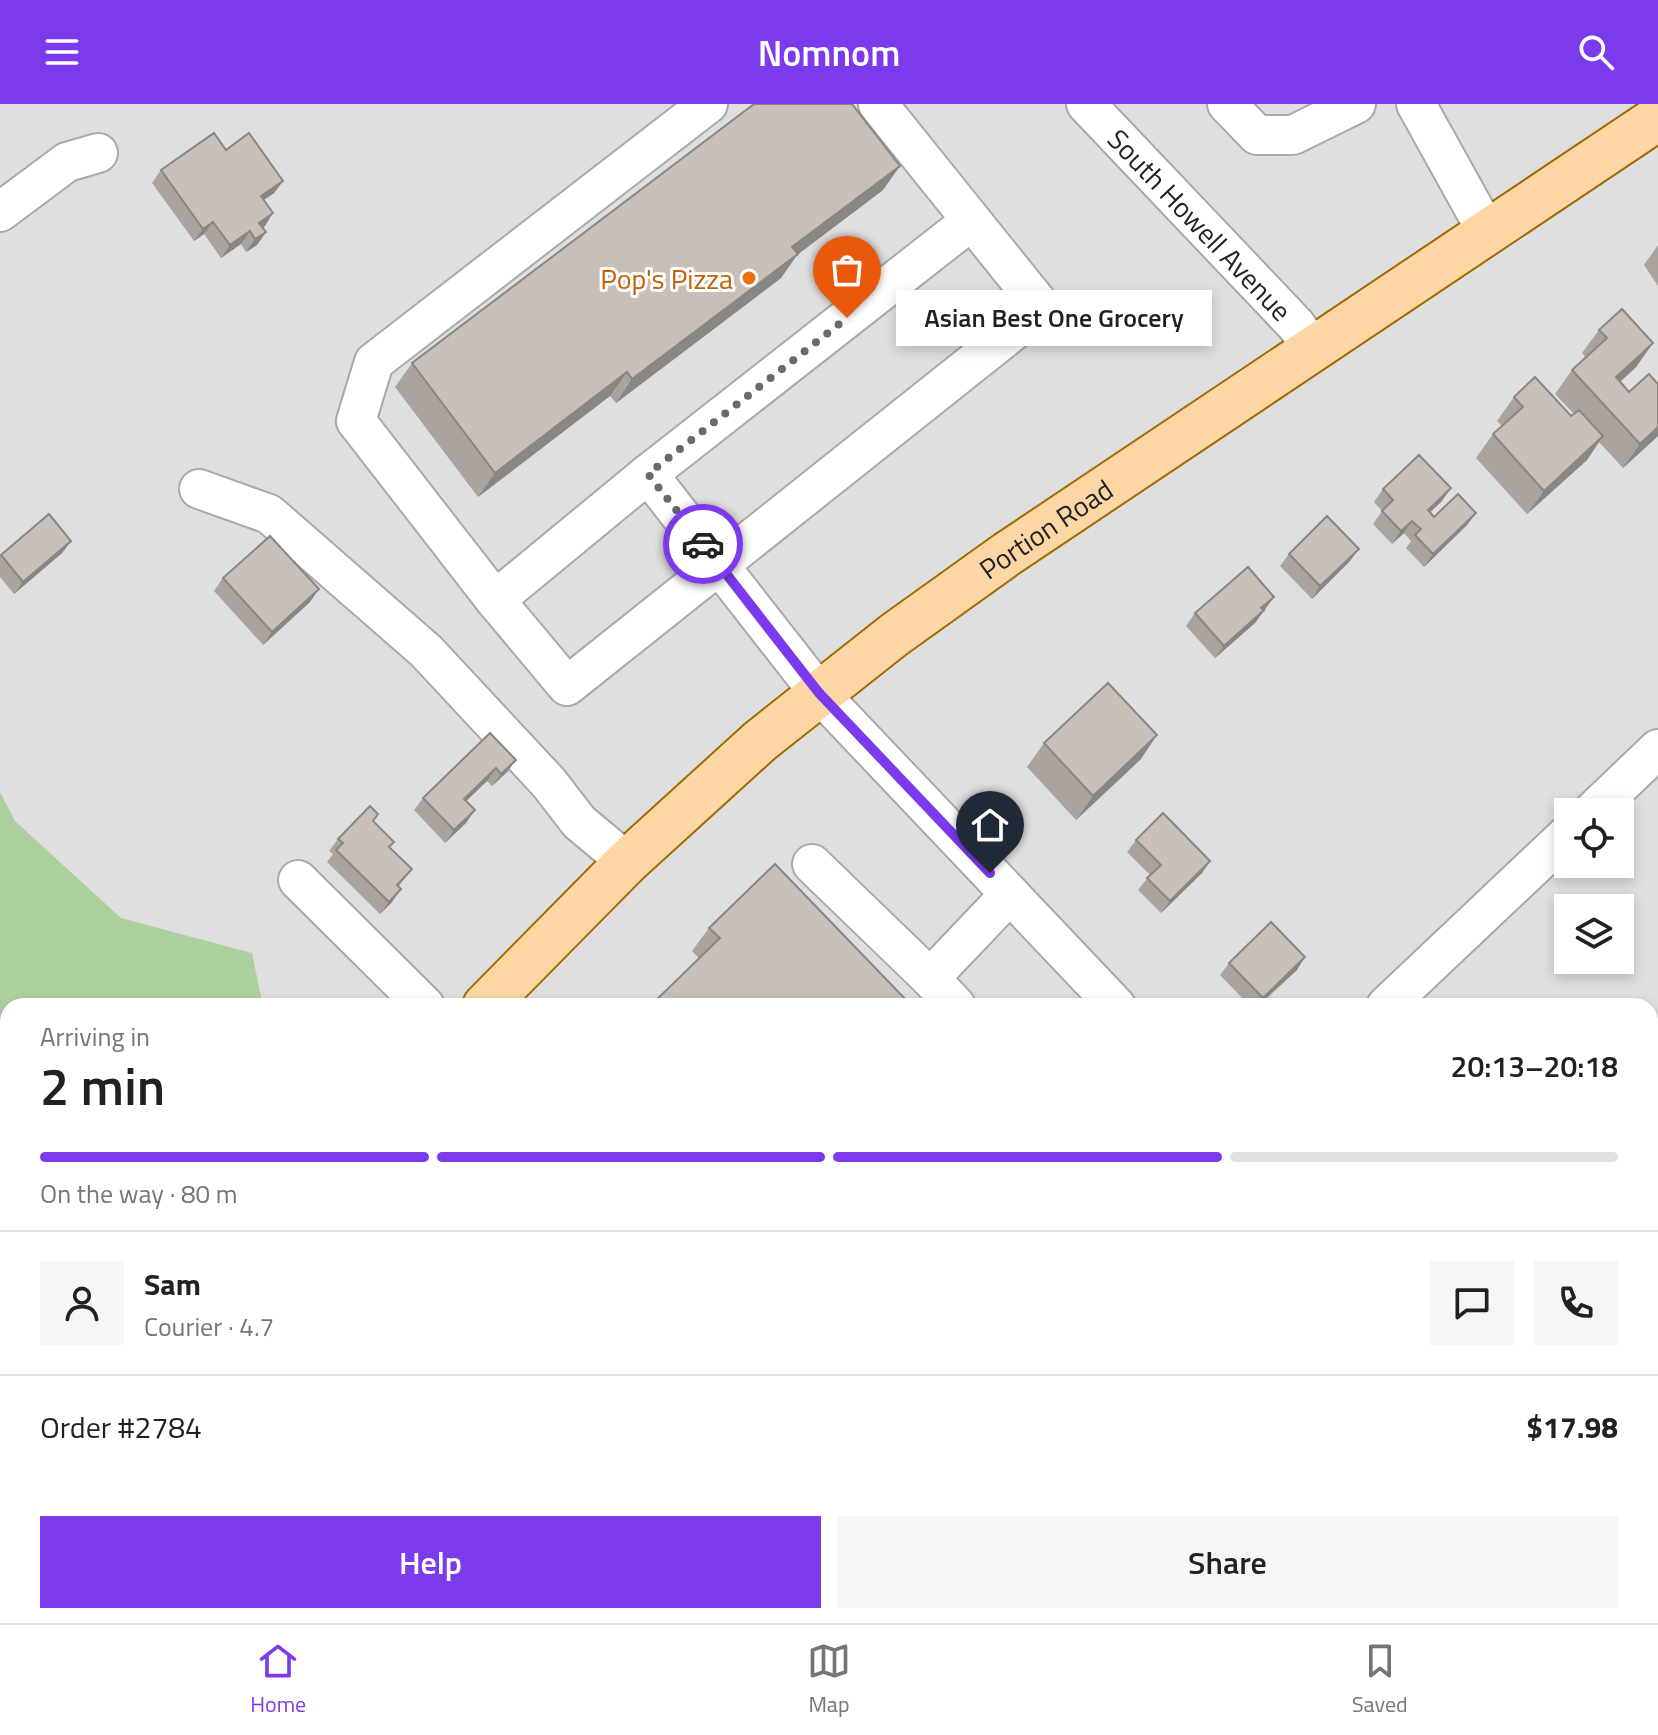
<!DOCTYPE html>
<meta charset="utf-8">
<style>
:root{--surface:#fff;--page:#f6f6f6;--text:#202124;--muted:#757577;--line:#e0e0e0;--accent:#7c3aed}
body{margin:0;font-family:"Titillium Web",sans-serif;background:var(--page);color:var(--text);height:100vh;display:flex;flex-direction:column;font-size:30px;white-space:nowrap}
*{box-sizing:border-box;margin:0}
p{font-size:26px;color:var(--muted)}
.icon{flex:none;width:44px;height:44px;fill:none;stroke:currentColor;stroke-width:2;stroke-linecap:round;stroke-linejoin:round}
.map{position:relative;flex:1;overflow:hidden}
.drawer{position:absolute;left:0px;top:894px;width:1658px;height:626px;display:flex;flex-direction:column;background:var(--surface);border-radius:24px 24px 0 0;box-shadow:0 4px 12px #0003}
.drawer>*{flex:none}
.buttons{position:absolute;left:1554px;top:694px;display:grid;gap:16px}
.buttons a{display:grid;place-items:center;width:80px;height:80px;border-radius:0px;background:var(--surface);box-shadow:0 4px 12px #0003;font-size:40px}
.pin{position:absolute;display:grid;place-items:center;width:68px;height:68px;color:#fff;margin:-82px -34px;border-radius:50% 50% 50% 0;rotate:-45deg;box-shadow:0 0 8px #0007}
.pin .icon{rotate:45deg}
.courier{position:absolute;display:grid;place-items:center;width:80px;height:80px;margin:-40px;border:6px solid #7c3aed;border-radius:50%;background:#fff;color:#222;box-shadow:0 2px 10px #0007}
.bubble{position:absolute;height:56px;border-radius:0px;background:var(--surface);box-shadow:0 4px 12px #0003;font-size:26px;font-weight:600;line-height:56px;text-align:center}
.summary em{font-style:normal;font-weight:600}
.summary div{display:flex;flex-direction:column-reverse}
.summary{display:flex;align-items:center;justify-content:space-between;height:136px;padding:0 40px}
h1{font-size:52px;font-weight:600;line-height:60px}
.bar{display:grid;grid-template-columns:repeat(4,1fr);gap:12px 8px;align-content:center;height:96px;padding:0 40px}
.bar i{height:10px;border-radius:6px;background:var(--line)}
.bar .current{background:var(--accent)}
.bar p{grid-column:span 4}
.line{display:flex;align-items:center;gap:20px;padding:0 40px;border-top:2px solid var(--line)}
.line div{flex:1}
.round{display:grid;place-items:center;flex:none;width:84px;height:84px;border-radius:0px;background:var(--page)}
.primary-button{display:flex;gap:16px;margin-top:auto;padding:16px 40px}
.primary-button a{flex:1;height:92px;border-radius:0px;background:var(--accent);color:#fff;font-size:32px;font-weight:600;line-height:92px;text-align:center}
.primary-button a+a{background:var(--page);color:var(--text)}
header{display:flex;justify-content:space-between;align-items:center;height:104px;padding:0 40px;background:var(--accent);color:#fff;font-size:36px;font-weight:600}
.tab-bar{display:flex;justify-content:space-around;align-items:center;height:112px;border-top:2px solid var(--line);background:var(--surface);font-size:22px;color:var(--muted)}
.tab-bar a{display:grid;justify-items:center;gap:4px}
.tab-bar .current{color:var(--accent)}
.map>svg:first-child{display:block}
</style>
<header><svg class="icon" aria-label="menu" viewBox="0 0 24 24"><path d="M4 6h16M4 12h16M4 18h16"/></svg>Nomnom<svg class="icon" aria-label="search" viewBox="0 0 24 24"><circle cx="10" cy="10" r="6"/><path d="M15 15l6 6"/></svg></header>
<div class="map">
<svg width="1658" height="1519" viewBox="0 0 1658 1519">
<rect width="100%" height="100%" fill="#f2efe9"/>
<path fill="#e0dfdf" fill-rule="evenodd" d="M 0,0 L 1658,0 L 1658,1519 L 0,1519 ZM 1568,708 L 1620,708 L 1620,760 L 1568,760 ZM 1568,804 L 1620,804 L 1620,856 L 1568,856 ZM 8,902 L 1650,902 L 1650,1512 L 8,1512 Z"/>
<path fill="#add19e" d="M 0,688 L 15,717 L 121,814 L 252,849 L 263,902 L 8,902 L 8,1289 L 0,1291 Z"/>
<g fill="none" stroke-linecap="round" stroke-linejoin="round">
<path stroke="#c8c6c1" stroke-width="38" stroke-dasharray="38 19" stroke-linecap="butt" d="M 217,1512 L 224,1519"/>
<defs>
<g id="minor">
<path d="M 708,0 L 374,258 L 356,317 L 495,496 L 567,582 L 1042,204 L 878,0"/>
<path id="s1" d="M 1086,0 L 1296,221 L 1312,244"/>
<path d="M 1227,0 L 1257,31 L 1293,31 L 1356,0"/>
<path d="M 1416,0 L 1487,128"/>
<path d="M 0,108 L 67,58 L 98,49"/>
<path d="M 971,117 L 648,370 L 819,589 L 1116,902"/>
<path d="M 199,385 L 269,410 L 426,547 L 549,679 L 579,718 L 627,758"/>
<path d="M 495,496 L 648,370"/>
<path d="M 1592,708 L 1658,645"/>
<path d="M 812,760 L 930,874 L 1010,790"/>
<path d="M 298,776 L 425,902"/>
<path d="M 930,874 L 956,902"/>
<path d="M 1386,902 L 1568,730"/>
<path d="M 1650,1173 L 1658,1170"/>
<path d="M 1650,1459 L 1658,1467"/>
<path d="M 124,1512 L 127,1514 L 129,1512"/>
<path d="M 441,1512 L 447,1519"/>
<path d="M 270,1519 L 277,1512"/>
<path d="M 1221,1519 L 1229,1512"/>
</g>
<g id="major">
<path id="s2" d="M 485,902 L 627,758 L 760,637 L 894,531 L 1007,450 L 1658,14"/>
<path d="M 0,1490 L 8,1480"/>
</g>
</defs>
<use href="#minor" stroke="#a9a9a9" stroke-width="42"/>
<use href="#major" stroke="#a06b00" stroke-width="48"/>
<use href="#minor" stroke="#fff" stroke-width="38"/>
<use href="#major" stroke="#fcd6a4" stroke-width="44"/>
</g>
<path fill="#aba49e" d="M 226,46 L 283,77 L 274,89 L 264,96 L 265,122 L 262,123 L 266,128 L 257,141 L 246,148 L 241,140 L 221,154 L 204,130 L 194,137 L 152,79 L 161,66 Z
M 883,86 L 797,151 L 781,174 L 616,299 L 610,292 L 478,393 L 395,283 L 412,259 Z
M 1658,141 L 1658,182 L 1644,161 Z
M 1599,226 L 1653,239 L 1636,263 L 1620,278 L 1629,288 L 1658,280 L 1658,332 L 1623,364 L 1599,338 L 1587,356 L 1527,410 L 1476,354 L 1493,330 L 1502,322 L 1497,317 L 1514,293 L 1571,312 L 1574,310 L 1555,290 L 1572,266 L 1586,254 L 1582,249 Z
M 1383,385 L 1442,397 L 1430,408 L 1434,413 L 1476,409 L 1467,421 L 1424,463 L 1406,444 L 1411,437 L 1404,429 L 1392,440 L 1373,420 L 1382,407 L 1374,398 Z
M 49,410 L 71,437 L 62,449 L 14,490 L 0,473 L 0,452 Z
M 1289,450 L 1350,457 L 1312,495 L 1280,462 Z
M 223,474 L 310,498 L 263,541 L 214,487 Z
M 1274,493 L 1255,519 L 1215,554 L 1186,522 L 1195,509 Z
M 1044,639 L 1141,655 L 1076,716 L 1027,663 Z
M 516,656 L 507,668 L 492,682 L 487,677 L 466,697 L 466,719 L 445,739 L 414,706 L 423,694 Z
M 373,717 L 390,744 L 412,765 L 398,783 L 392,798 L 380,810 L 327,758 L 333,750 L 329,747 L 338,735 Z
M 1136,736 L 1210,757 L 1202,769 L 1161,809 L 1138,786 L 1150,771 L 1127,748 Z
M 709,824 L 912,902 L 699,854 L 692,847 Z
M 1229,859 L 1297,866 L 1259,902 L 1250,902 L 1220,871 Z
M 860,1512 L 941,1512 L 947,1519 L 864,1519 L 859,1513 Z
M 1500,1512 L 1575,1512 L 1566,1519 L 1504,1519 Z"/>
<path fill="#8b8681" d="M 900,62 L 883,86 L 797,151 L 781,174 L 616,299 L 632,275 L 792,143 Z
M 283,77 L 274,89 L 252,104 L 261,92 Z
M 273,109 L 265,122 L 250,132 L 259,119 Z
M 213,118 L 204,130 L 194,137 L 203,125 Z
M 250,127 L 241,140 L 221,154 L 230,141 Z
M 266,128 L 257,141 L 246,148 L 255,135 Z
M 1653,239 L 1636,263 L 1599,297 L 1616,273 Z
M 627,268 L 610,292 L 478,393 L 495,369 Z
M 1658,323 L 1658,332 L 1623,364 L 1640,340 Z
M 1603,332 L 1587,356 L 1527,410 L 1544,387 Z
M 1451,384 L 1442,397 L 1419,419 L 1428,406 Z
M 1476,409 L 1467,421 L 1424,463 L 1433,450 Z
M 1412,417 L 1404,429 L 1392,440 L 1401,427 Z
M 71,437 L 62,449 L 14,490 L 23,478 Z
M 1359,445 L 1350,457 L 1312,495 L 1320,482 Z
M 319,485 L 310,498 L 263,541 L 272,528 Z
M 1274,493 L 1255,519 L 1215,554 L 1224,542 Z
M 1157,631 L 1141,655 L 1076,716 L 1093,692 Z
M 516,656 L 507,668 L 492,682 L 501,670 Z
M 496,664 L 487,677 L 455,708 L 464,695 Z
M 475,706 L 466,719 L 445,739 L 454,726 Z
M 1210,757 L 1202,769 L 1161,809 L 1170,797 Z
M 401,785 L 392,798 L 380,810 L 389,798 Z
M 1305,853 L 1297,866 L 1257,902 L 1263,894 Z
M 1566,1512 L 1575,1512 L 1566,1519 L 1556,1519 Z"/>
<path fill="#c7bfb8" stroke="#8b8681" stroke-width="2" d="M 754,0 L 852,0 L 900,62 L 792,143 L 798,150 L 632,275 L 627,268 L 495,369 L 412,259 Z
M 214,29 L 226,46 L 249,29 L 283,77 L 261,92 L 273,109 L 259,119 L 266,128 L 255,135 L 250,127 L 230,141 L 213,118 L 203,125 L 161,66 Z
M 1622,205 L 1653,239 L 1616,273 L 1629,288 L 1649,270 L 1658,280 L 1658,323 L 1640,340 L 1572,266 L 1607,234 L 1599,226 Z
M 1535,273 L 1571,312 L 1579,306 L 1603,332 L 1544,387 L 1493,330 L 1523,303 L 1514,293 Z
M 1419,351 L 1451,384 L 1428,406 L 1434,413 L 1458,390 L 1476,409 L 1433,450 L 1415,431 L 1421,425 L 1412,417 L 1401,427 L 1382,407 L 1393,396 L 1383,385 Z
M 49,410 L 71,437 L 23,478 L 1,451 Z
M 1327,412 L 1359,445 L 1320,482 L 1289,450 Z
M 270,432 L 319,485 L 272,528 L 223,474 Z
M 1248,463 L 1274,493 L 1261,504 L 1264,506 L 1224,542 L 1195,509 Z
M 1108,579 L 1157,631 L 1093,692 L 1044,639 Z
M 490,629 L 516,656 L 501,670 L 496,664 L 464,695 L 475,706 L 454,726 L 423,694 Z
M 370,702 L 378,710 L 373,717 L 394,738 L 389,743 L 412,765 L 397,781 L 401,785 L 389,798 L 336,746 L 343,739 L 338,735 Z
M 1163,709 L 1210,757 L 1170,797 L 1147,774 L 1161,761 L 1136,736 Z
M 775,760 L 912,902 L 650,902 L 720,834 L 709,824 Z
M 1271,818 L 1305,853 L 1263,894 L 1229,859 Z
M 878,1512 L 941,1512 L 947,1519 L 882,1519 L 883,1518 Z
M 1517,1512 L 1566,1512 L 1556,1519 L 1522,1519 Z"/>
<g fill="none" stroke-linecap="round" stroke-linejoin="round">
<path stroke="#6b6a68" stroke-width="8" stroke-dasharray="0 14.4" d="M 703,440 L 648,370 L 847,214"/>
<path stroke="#7c3aed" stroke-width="10" d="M 703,440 L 819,589 L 990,769"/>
</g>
<circle fill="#e8710a" stroke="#fff" stroke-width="3" cx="749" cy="174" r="8"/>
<g text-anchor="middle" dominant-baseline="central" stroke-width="6" stroke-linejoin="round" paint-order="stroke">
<g font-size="28" fill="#222" stroke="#fff">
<text stroke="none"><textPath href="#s1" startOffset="166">South Howell Avenue</textPath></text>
<text stroke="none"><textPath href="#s2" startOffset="738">Portion Road</textPath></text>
</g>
<g font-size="28" fill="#c56008" stroke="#fff" text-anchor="end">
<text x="733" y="174">Pop's Pizza</text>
</g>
</g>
</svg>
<div class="buttons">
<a><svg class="icon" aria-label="locate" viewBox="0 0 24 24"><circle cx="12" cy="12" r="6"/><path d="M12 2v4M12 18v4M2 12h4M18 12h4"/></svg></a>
<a><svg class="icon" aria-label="layers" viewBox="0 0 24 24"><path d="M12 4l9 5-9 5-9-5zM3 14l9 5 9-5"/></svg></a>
</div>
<div class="pin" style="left:847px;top:214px;background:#ea580c"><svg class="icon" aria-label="bag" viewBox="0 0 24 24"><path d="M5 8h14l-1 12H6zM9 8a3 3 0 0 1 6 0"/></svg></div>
<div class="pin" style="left:990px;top:769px;background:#1f2937"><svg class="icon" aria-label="home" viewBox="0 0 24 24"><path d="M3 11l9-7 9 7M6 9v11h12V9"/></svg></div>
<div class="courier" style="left:703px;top:440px"><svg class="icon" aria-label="car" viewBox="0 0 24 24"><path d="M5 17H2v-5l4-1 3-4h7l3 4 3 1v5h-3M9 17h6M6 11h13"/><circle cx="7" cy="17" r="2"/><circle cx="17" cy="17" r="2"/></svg></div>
<div class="bubble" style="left:896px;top:186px;width:316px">Asian Best One Grocery</div>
<section class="drawer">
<div class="summary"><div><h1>2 min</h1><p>Arriving in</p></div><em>20:13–20:18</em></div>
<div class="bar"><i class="current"></i><i class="current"></i><i class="current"></i><i></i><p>On the way · 80 m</p></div>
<div class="line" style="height:144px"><a class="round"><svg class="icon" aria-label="person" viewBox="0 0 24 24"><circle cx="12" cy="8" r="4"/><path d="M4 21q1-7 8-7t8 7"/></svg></a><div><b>Sam</b><p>Courier · 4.7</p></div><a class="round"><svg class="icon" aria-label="chat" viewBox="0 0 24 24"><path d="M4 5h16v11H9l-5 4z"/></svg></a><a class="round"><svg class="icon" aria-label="phone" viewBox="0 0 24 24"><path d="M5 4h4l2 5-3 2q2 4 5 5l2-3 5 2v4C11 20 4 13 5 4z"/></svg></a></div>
<div class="line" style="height:104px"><div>Order #2784</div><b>$17.98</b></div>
<div class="primary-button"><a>Help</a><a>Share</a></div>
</section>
</div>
<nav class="tab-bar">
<a class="current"><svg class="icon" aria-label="home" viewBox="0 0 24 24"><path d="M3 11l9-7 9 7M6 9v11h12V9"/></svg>Home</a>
<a><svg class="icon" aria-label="map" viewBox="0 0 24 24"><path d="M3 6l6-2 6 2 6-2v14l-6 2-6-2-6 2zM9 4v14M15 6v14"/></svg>Map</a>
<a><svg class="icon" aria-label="saved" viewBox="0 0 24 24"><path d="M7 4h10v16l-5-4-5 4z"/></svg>Saved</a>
</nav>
